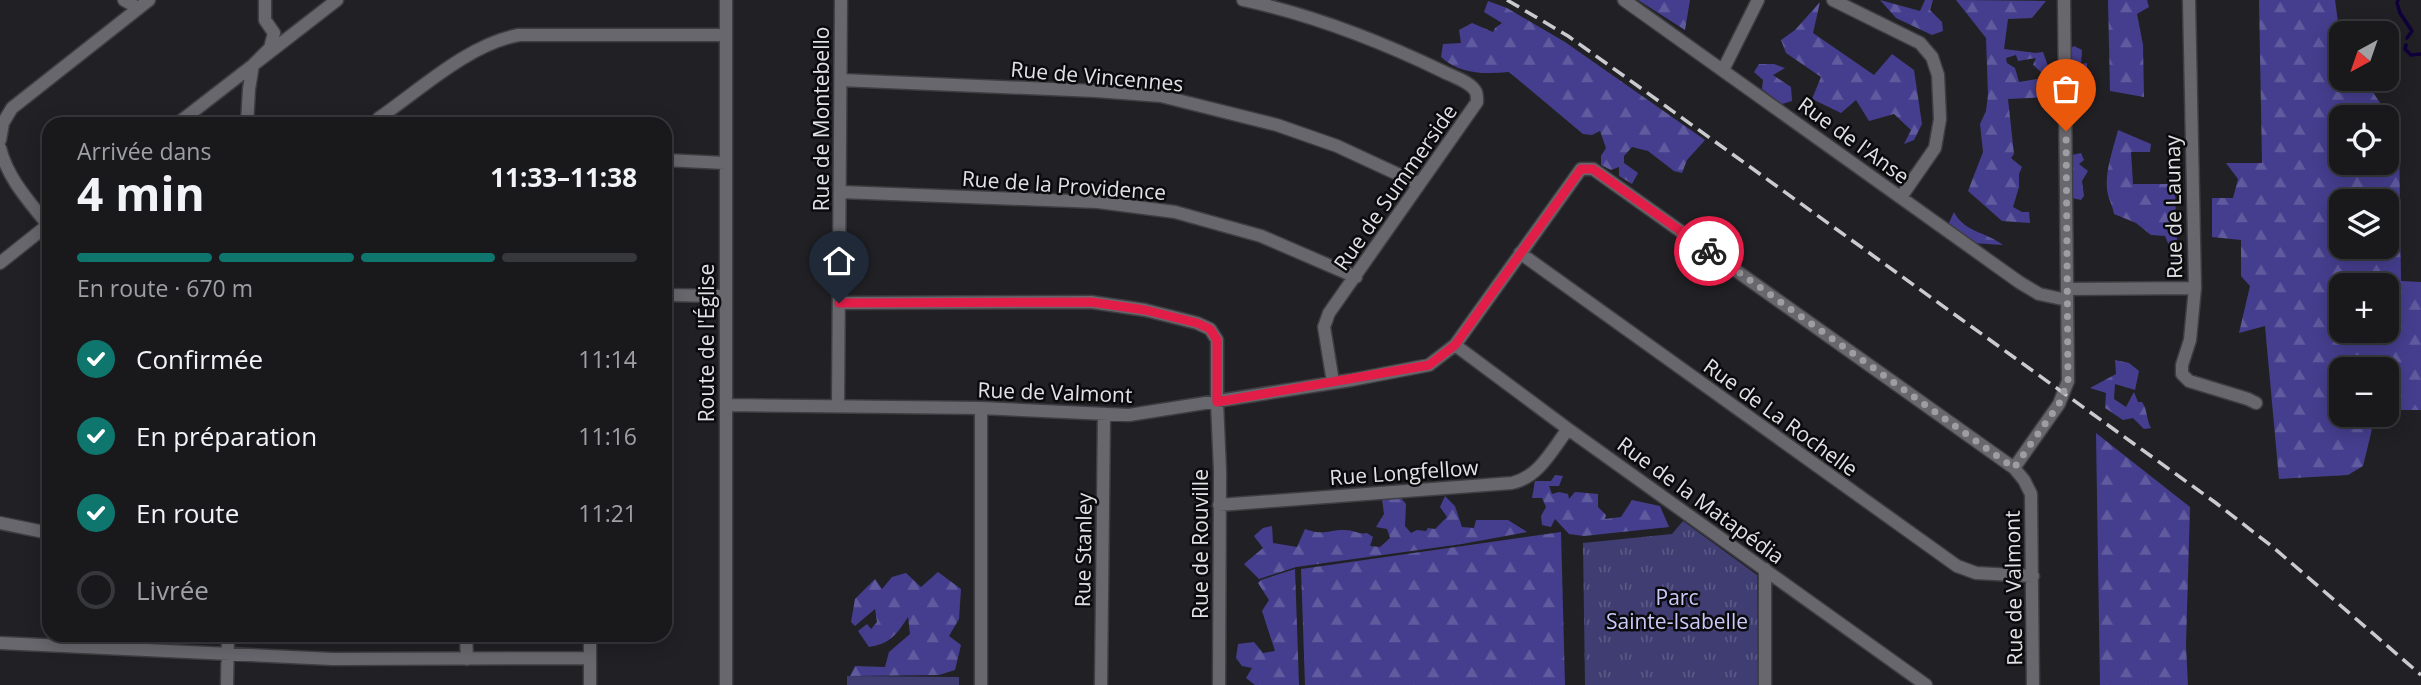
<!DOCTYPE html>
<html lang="fr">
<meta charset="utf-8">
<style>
:root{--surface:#19191c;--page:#222225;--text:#f1f3f6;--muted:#9fa0a3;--line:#37383b;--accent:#0f766e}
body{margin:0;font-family:"Open Sans",sans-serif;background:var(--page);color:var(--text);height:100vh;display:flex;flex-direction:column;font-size:26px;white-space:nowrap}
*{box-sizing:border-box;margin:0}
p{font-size:23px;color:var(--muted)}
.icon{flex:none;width:38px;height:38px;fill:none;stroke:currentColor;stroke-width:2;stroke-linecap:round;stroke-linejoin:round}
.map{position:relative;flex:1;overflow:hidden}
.sheet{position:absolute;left:42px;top:117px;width:630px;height:525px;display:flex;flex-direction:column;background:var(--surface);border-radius:21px;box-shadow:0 4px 18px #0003,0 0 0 2px var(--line)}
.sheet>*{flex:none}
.needle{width:46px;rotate:220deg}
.fabs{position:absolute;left:2329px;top:21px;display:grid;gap:14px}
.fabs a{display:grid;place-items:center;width:70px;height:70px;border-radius:14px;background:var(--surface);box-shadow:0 4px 18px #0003,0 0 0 2px var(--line);font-size:35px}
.pin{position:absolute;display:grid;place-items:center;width:60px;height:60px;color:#fff;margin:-72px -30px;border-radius:50% 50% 50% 0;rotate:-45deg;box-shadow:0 0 7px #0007}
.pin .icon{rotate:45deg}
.courier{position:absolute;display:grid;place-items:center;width:70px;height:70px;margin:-35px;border:5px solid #e11d48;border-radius:50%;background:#fff;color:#222;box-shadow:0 2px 9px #0007}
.headline em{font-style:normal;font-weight:700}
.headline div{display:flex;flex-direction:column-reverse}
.headline{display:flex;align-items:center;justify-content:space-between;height:119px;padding:0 35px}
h1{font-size:46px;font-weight:700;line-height:52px}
.bar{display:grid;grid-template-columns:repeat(4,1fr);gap:10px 7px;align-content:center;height:84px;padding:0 35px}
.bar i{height:9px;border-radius:5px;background:var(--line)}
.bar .active{background:var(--accent)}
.bar p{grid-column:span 4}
ol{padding:0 35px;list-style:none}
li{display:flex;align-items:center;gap:21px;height:77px}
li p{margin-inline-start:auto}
li .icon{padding:7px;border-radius:50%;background:var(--accent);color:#fff;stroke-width:4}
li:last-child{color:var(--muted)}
li i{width:38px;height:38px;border:4px solid var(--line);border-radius:50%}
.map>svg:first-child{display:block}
</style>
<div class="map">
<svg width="2421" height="685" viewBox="0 0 2421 685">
<defs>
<pattern id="forest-firs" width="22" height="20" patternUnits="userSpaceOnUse" patternTransform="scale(1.75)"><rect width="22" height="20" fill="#453e8e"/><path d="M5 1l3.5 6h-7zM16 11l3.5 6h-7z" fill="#605a9e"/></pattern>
<pattern id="park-tufts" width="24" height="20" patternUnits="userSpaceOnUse" patternTransform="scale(1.75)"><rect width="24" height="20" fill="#3f3d71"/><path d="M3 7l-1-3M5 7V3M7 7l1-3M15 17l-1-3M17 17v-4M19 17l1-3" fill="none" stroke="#5a5985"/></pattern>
</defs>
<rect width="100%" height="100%" fill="#212125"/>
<path fill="#3f3d71" d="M 847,676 L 959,677 L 959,685 L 847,685 Z"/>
<path fill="url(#forest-firs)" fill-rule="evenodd" d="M 1638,0 L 1690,0 L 1685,30 Z
M 1880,0 L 1920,11 L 1925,0 L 1933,0 L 1930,10 L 1942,22 L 1943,31 L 1932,35 L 1896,18 Z
M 1956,0 L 2046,1 L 2032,18 L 2008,19 L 2004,49 L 2035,53 L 2043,52 L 2048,66 L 2041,72 L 2033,65 L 2036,58 L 2018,61 L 2016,55 L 2006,58 L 2007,63 L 2015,68 L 2019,82 L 2043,78 L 2053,87 L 2047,97 L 2008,99 L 2014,154 L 2011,158 L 2022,167 L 2019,174 L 2019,187 L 2013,207 L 2022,212 L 2029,212 L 2030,223 L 2002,221 L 1968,191 L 1983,152 L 1980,124 L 1986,111 L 1988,95 L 1986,38 Z
M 2108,0 L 2147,0 L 2149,7 L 2137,14 L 2143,45 L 2144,97 L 2110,91 Z
M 2259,0 L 2335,0 L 2341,44 L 2342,79 L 2364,79 L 2399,131 L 2401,281 L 2421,282 L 2421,410 L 2387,410 L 2387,369 L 2342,369 L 2342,415 L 2379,415 L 2372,429 L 2363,466 L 2348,475 L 2279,479 L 2265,326 L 2239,333 L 2250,286 L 2241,276 L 2241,240 L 2212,237 L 2212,198 L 2233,198 L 2238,179 L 2226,163 L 2262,163 ZM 2342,117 L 2387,117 L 2387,163 L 2342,163 ZM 2342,201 L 2387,201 L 2387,247 L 2342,247 ZM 2342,285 L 2387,285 L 2387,331 L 2342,331 Z
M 1488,1 L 1507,8 L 1565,42 L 1705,140 L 1687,160 L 1682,173 L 1674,171 L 1648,151 L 1632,147 L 1624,156 L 1624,163 L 1638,173 L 1632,184 L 1619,176 L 1619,167 L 1611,170 L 1601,165 L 1601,156 L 1606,148 L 1600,131 L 1592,135 L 1583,134 L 1509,72 C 1484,74 1461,75 1441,57 L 1443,44 L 1461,43 L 1459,30 L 1472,23 L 1493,32 L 1495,28 L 1502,23 L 1484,12 Z
M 1820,2 L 1813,33 L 1874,75 L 1892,54 L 1914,70 L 1922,124 L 1914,140 L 1904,144 L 1911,130 L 1894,114 L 1869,121 L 1856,100 L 1841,113 L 1812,99 L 1821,77 L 1786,53 L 1781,40 L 1795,30 Z
M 2074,46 L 2082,50 L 2081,64 L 2087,63 L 2087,68 L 2082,74 L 2087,92 L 2080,96 L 2075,94 L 2072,82 L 2059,76 L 2068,50 Z
M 1759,64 L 1774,64 L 1785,68 L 1773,75 L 1791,87 L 1792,101 L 1782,104 L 1762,89 L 1763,80 L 1754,72 Z
M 2118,130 L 2151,144 L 2150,152 L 2131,152 L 2133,184 L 2167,184 L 2175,192 L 2178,267 L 2165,236 L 2151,235 L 2136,223 L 2114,214 C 2113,208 2111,204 2109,198 C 2102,178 2113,150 2118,130 Z
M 2081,153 L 2084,160 L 2079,164 L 2088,171 L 2082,181 L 2084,196 L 2081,200 L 2072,198 L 2073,185 L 2066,175 L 2072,155 Z
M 1954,212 C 1964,232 1986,232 2003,245 L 1972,243 L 1948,225 Z
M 2115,360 L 2129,363 L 2139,371 L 2135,390 L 2115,384 L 2114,399 L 2126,407 L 2134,392 L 2138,402 L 2142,402 C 2148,411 2146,419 2151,428 L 2144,429 L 2133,418 L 2123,420 L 2105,408 L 2106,393 L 2090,388 L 2116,374 Z
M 2096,433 L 2190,507 L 2186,645 L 2188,685 L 2100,685 Z
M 1555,475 L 1563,476 L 1559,486 L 1549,486 L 1552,494 L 1559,492 L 1568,494 L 1569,499 L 1575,492 L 1598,494 L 1598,507 L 1606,515 L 1605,519 L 1621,517 L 1632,500 L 1660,506 L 1669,527 L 1584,536 L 1569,534 L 1555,519 L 1551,527 L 1542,525 L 1541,516 L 1546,507 L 1542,498 L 1532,498 L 1535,481 L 1551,481 Z
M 1445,496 L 1455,506 L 1462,527 L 1474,528 L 1476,520 L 1508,520 L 1527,532 L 1462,544 L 1296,567 L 1259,579 L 1244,564 L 1263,548 L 1254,536 L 1263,528 L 1272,526 L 1273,543 L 1297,547 L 1305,529 C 1325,536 1326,530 1345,530 C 1354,530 1359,535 1367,533 L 1373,537 L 1370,546 L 1380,547 L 1390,538 L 1387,529 L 1376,527 L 1384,514 L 1382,499 L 1400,497 L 1406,504 L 1405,526 L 1411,533 L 1417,530 L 1426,531 L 1428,528 L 1435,529 L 1447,517 L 1440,507 Z
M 1561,532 L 1565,685 L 1305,685 L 1301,569 Z
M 1295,569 L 1299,685 L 1255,685 L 1246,678 L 1252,668 L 1242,666 L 1236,658 L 1238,644 L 1254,642 L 1263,653 L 1275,651 L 1262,611 L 1269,600 L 1258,583 L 1261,580 Z
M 938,572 L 961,589 L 959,619 L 949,636 L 961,645 L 955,670 L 939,675 L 850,676 L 855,666 L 885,667 L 889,652 L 910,634 L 908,617 C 897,634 890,644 869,647 L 858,631 L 867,624 L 871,629 L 877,622 L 875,609 L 855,626 L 851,622 L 855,599 L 875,579 L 882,589 L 892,577 L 906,573 L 921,587 Z"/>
<path fill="url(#park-tufts)" d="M 1683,521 L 1757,575 L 1758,685 L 1585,685 L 1583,543 L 1672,534 Z"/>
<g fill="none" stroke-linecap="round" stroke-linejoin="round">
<path stroke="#10003a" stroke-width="3.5" d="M 2398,0 L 2397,3 L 2400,13 L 2412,31 L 2407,38
M 2406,45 L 2405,49 L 2411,55 L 2421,54"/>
<defs>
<path id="minor" d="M 124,0 L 138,8
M 726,0 L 726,685
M 1243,0 C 1313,15 1380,41 1444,72 C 1454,77 1471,82 1476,92 C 1477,95 1477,99 1477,102 L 1329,313 L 1324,327 L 1333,382
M 1624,0 L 2019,282 L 2039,294 L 2067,300
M 1833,0 L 1920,43 L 1932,57 L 1938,75 L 1940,119 L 1935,148 L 1901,197
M 1723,70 L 1758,0
M 841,80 L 1096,91 L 1161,96 L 1277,125 L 1337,146 L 1419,184
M 177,124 L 337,0
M 247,124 L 249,89 L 253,65 L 270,48 L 274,33 L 265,20 L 265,0
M 374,124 L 379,118 C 421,89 469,44 519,35 L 726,35
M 0,140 L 3,123 L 12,108 L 149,0
M 0,148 C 8,179 28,200 48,225
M 665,160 L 725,163
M 841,192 L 1098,202 L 1175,212 L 1261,236 L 1356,277
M 1520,253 L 1957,566 L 1976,573 L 2033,576
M 0,263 L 49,224
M 2195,288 L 2190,340 L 2182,365 L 2182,374 L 2189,381 L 2248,399 L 2256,403
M 2068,289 L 2195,288 L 2189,0
M 665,295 L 724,296
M 839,303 L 1091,302 L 1145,310 L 1197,323 L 1210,329 L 1217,340 L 1217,402 L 1220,471 L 1219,685
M 1455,345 L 1568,429 L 1926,685
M 726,405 L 981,408 L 1129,415 L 1351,380 L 1429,365 L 1455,345 L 1581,169 L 1593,169 L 2014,468 L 2024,480 L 2031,494 L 2033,685
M 838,406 L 841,0
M 2014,468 L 2059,404 L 2068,381 L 2064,0
M 1219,505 L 1512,483 C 1539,477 1552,450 1568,429
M 0,523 L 49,533
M 1765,569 L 1765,685
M 466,635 L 467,659
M 590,635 L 590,685
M 0,643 L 333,659 L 589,658
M 227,685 L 228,635
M 981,685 L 981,408
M 1101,685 L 1104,416"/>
</defs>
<use href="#minor" stroke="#3e3e42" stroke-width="15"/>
<use href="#minor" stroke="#67676d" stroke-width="12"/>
<path stroke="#cacbce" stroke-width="3.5" stroke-dasharray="14 7" stroke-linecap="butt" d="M 1507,0 L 1568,36 L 1624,76 L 2216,503 L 2274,548 L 2421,675"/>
</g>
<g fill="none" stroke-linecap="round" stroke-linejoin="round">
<path stroke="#9e9ea2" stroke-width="7" stroke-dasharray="0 12.6" d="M 1709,251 L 2014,468 L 2059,404 L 2068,381 L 2066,131"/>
<path stroke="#e11d48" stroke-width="9" d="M 839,303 L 1091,302 L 1145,310 L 1197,323 L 1210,329 L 1217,340 L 1217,402 L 1429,365 L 1455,345 L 1581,169 L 1593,169 L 1709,251"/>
</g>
<g text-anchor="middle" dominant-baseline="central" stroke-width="5" stroke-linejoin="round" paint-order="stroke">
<g font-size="21" fill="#e1e2e5" stroke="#0b0b0d">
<text transform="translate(1097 76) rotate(5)">Rue de Vincennes</text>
<text transform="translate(821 119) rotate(-90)">Rue de Montebello</text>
<text transform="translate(1854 140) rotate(36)">Rue de l'Anse</text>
<text transform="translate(1064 185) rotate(4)">Rue de la Providence</text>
<text transform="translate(1395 187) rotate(-55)">Rue de Summerside</text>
<text transform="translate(2173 207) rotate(-91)">Rue de Launay</text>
<text transform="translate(706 343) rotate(-90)">Route de l'Église</text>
<text transform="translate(1055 392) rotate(2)">Rue de Valmont</text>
<text transform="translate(1781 417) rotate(36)">Rue de La Rochelle</text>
<text transform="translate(1404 472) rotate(-4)">Rue Longfellow</text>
<text transform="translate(1701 500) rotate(36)">Rue de la Matapédia</text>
<text transform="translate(1200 544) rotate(-90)">Rue de Rouville</text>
<text transform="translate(1083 550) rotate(-89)">Rue Stanley</text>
<text transform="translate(2013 588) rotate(-91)">Rue de Valmont</text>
</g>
<g font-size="21" fill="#c9caf8" stroke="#0b0b0d">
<text x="1677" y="597">Parc<tspan x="1677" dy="24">Sainte-Isabelle</tspan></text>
</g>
</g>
</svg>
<div class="fabs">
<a><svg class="needle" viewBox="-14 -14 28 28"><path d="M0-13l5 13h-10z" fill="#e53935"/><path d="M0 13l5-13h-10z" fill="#9fa0a3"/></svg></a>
<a><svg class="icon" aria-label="locate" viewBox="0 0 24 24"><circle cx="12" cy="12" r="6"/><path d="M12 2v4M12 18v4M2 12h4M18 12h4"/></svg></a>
<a><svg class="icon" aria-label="layers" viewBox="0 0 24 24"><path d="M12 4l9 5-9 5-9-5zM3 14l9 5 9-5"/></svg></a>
<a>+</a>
<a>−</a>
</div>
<div class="pin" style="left:2066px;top:131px;background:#ea580c"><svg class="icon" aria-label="bag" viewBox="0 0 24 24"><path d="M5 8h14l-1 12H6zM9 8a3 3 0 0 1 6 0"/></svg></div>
<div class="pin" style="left:839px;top:303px;background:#1f2937"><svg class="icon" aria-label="home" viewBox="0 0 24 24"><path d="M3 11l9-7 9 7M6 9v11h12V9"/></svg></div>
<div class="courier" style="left:1709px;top:251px"><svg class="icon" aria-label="bike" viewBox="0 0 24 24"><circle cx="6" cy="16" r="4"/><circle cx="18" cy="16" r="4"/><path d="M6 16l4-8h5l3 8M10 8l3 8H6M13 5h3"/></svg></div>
<section class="sheet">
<div class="headline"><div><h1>4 min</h1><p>Arrivée dans</p></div><em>11:33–11:38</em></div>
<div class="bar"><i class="active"></i><i class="active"></i><i class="active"></i><i></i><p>En route · 670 m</p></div>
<ol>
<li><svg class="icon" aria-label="check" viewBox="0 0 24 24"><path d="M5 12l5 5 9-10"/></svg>Confirmée<p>11:14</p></li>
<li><svg class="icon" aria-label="check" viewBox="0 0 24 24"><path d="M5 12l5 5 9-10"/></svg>En préparation<p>11:16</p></li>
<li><svg class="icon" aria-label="check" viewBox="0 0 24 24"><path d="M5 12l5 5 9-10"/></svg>En route<p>11:21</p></li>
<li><i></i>Livrée</li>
</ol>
</section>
</div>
